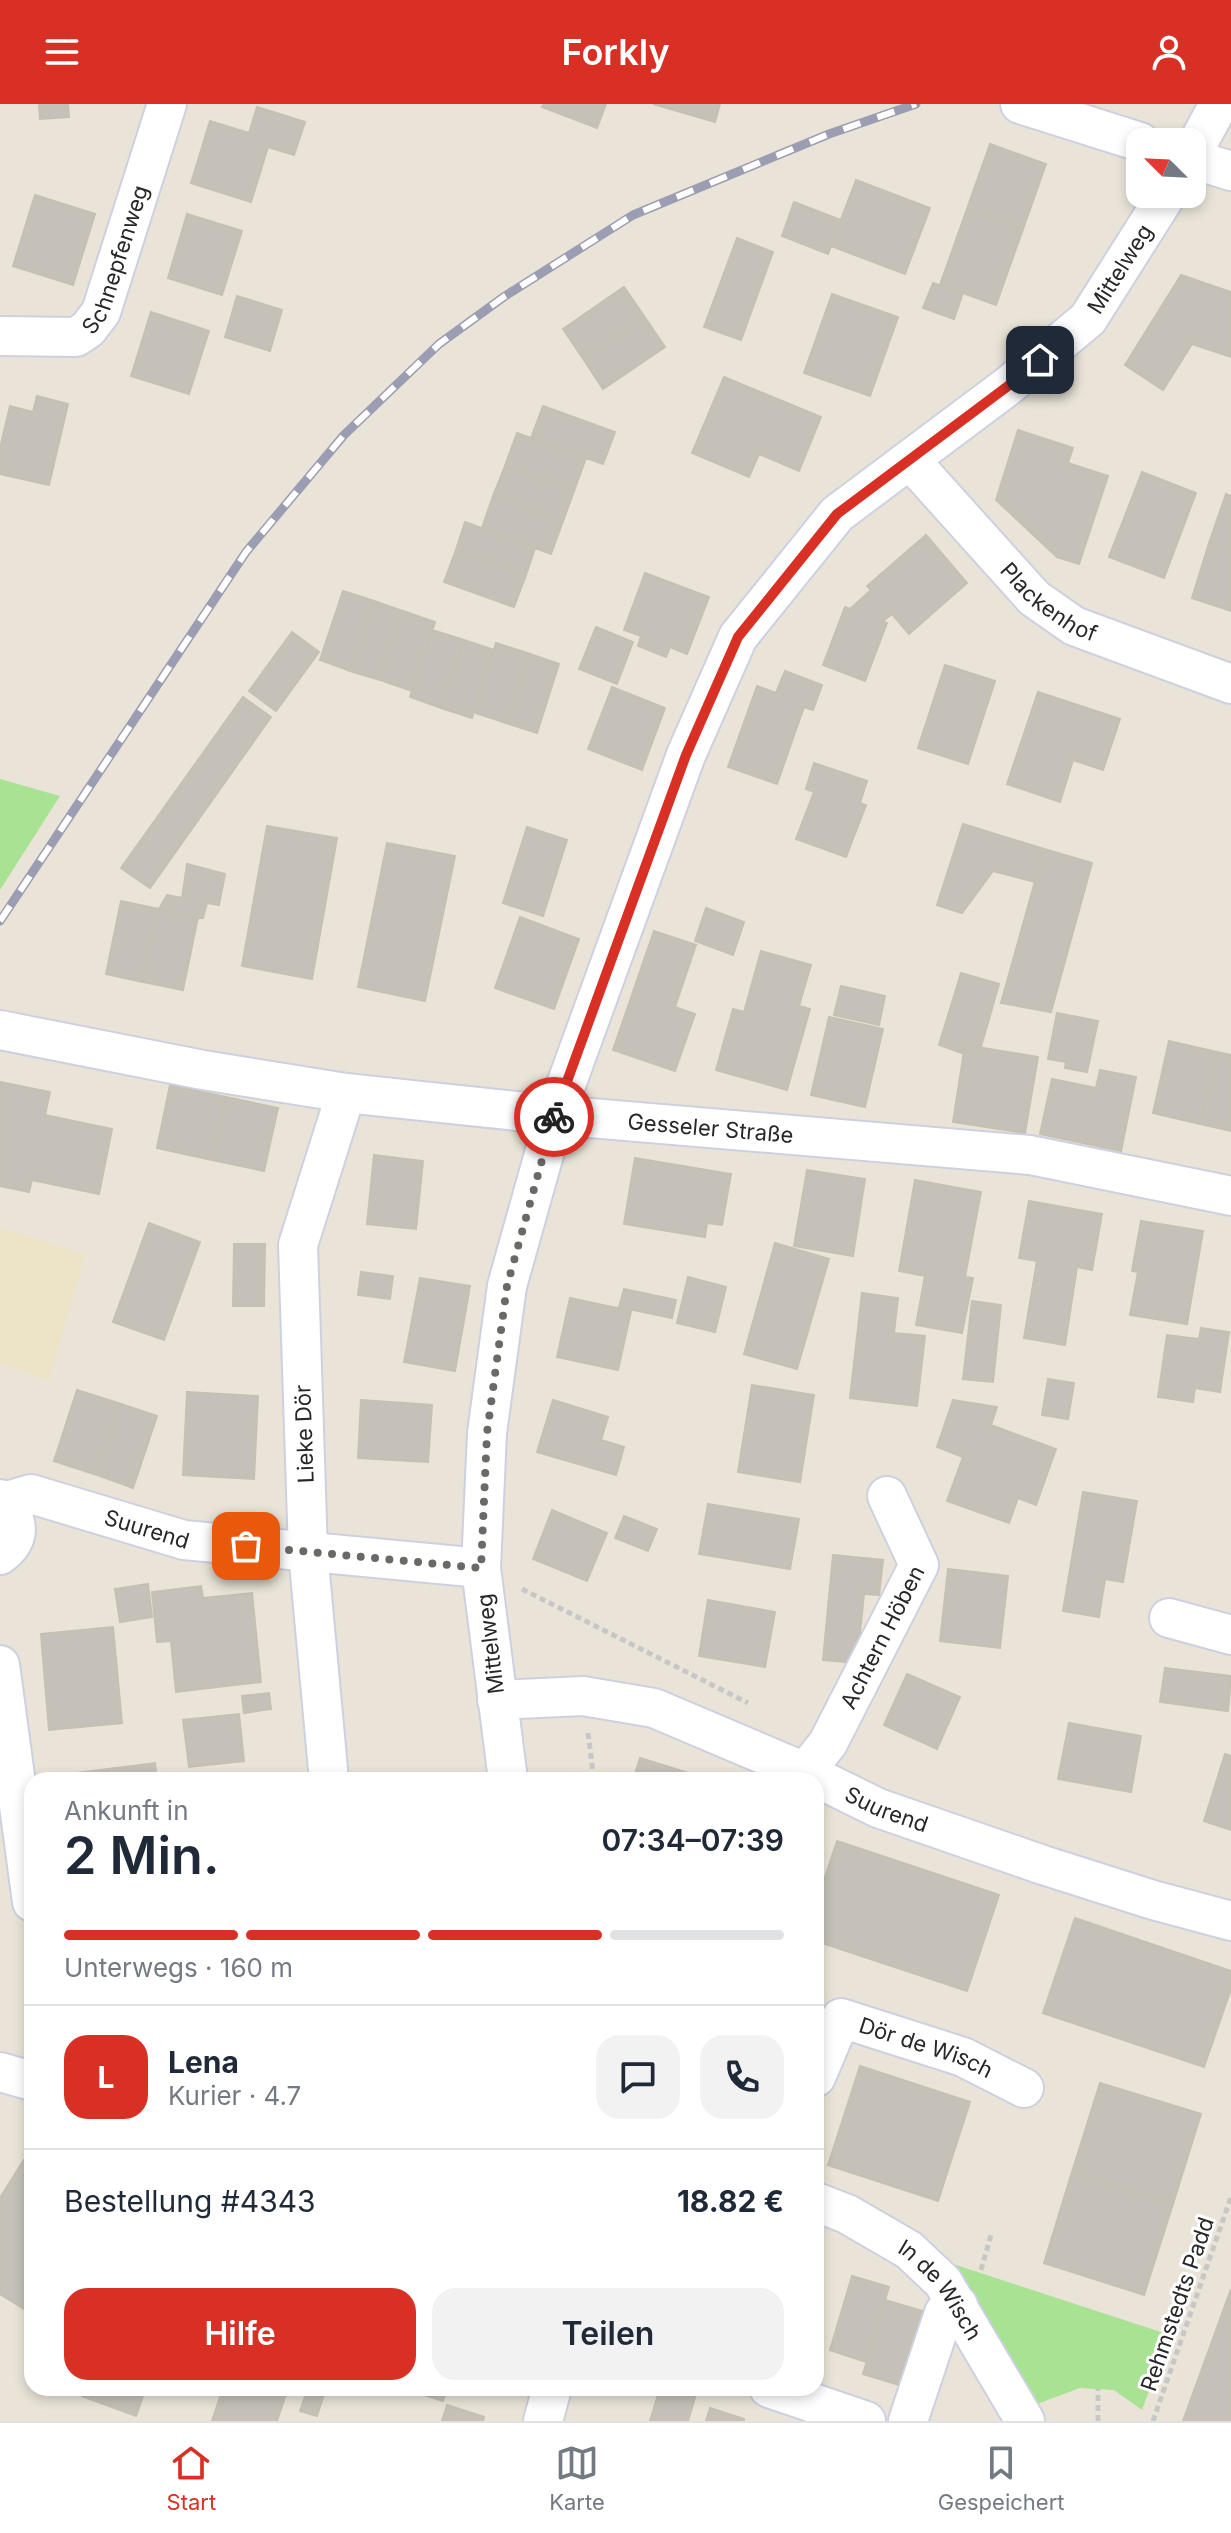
<!DOCTYPE html>
<html lang="de">
<meta charset="utf-8">
<style>
:root{--surface:#fff;--page:#f2f2f3;--text:#1f2937;--muted:#747a83;--line:#e0e1e3;--accent:#d93025}
body{margin:0;font-family:Inter,sans-serif;background:var(--page);color:var(--text);height:100vh;display:flex;flex-direction:column;font-size:30px;white-space:nowrap}
*{box-sizing:border-box;margin:0}
p{font-size:26px;color:var(--muted)}
.icon{flex:none;width:44px;height:44px;fill:none;stroke:currentColor;stroke-width:2;stroke-linecap:round;stroke-linejoin:round}
.map{position:relative;flex:1;overflow:hidden}
.side{position:absolute;left:24px;top:1668px;width:800px;height:624px;display:flex;flex-direction:column;background:var(--surface);border-radius:24px;box-shadow:0 4px 12px #0003}
.side>*{flex:none}
.needle{width:52px;rotate:294deg}
.buttons{position:absolute;left:1126px;top:24px;display:grid;gap:16px}
.buttons a{display:grid;place-items:center;width:80px;height:80px;border-radius:16px;background:var(--surface);box-shadow:0 4px 12px #0003;font-size:40px}
.pin{position:absolute;display:grid;place-items:center;width:68px;height:68px;color:#fff;margin:-34px;border-radius:16px;box-shadow:0 4px 12px #0006}
.courier{position:absolute;display:grid;place-items:center;width:80px;height:80px;margin:-40px;border:6px solid #d93025;border-radius:50%;background:#fff;color:#222;box-shadow:0 2px 10px #0007}
.headline em{font-style:normal;font-weight:600}
.headline div{display:flex;flex-direction:column-reverse}
.headline{display:flex;align-items:center;justify-content:space-between;height:136px;padding:0 40px}
h1{font-size:52px;font-weight:600;line-height:60px}
.bar{display:grid;grid-template-columns:repeat(4,1fr);gap:12px 8px;align-content:center;height:96px;padding:0 40px}
.bar i{height:10px;border-radius:6px;background:var(--line)}
.bar .selected{background:var(--accent)}
.bar p{grid-column:span 4}
.line{display:flex;align-items:center;gap:20px;padding:0 40px;border-top:2px solid var(--line)}
.line div{flex:1}
.round{display:grid;place-items:center;flex:none;width:84px;height:84px;border-radius:24px;background:var(--page)}
.cta{display:flex;gap:16px;margin-top:auto;padding:16px 40px}
.cta a{flex:1;height:92px;border-radius:24px;background:var(--accent);color:#fff;font-size:32px;font-weight:600;line-height:92px;text-align:center}
.cta a+a{background:var(--page);color:var(--text)}
header{display:flex;justify-content:space-between;align-items:center;height:104px;padding:0 40px;background:var(--accent);color:#fff;font-size:36px;font-weight:600}
.tabs{display:flex;justify-content:space-around;align-items:center;height:112px;border-top:2px solid var(--line);background:var(--surface);font-size:22px;color:var(--muted)}
.tabs a{display:grid;justify-items:center;gap:4px}
.tabs .selected{color:var(--accent)}
.map>svg:first-child{display:block}
</style>
<header><svg class="icon" aria-label="menu" viewBox="0 0 24 24"><path d="M4 6h16M4 12h16M4 18h16"/></svg>Forkly<svg class="icon" aria-label="person" viewBox="0 0 24 24"><circle cx="12" cy="8" r="4"/><path d="M4 21q1-7 8-7t8 7"/></svg></header>
<div class="map">
<svg width="1231" height="2317" viewBox="0 0 1231 2317">
<rect width="100%" height="100%" fill="#eae4d8"/>
<path fill="#ede4c7" d="M 0,1124 L 85,1150 L 49,1277 L 0,1259 Z"/>
<path fill="#a7e393" d="M 0,675 L 60,692 L 0,786 Z
M 950,2159 L 1170,2231 L 1142,2306 L 1114,2286 L 1080,2284 L 1037,2300 Z"/>
<path fill="#c5c1b8" stroke="#c5c0b2" stroke-width="2" d="M 39,0 L 68,0 L 69,13 L 40,15 Z
M 544,0 L 606,0 L 597,24 L 542,3 Z
M 653,0 L 720,0 L 715,18 Z
M 257,3 L 305,18 L 294,51 L 268,43 L 251,98 L 191,79 L 210,17 L 249,29 Z
M 990,40 L 1046,60 L 1023,125 L 967,105 Z
M 856,76 L 930,104 L 905,170 L 831,142 Z
M 35,91 L 95,110 L 73,181 L 13,162 Z
M 794,98 L 841,116 L 828,150 L 782,132 Z
M 967,105 L 1023,125 L 996,201 L 940,181 Z
M 187,110 L 242,127 L 222,191 L 168,174 Z
M 737,134 L 773,148 L 741,236 L 704,223 Z
M 1181,171 L 1231,188 L 1231,253 L 1192,240 L 1163,286 L 1125,261 Z
M 933,179 L 963,189 L 954,215 L 923,204 Z
M 624,183 L 644,212 L 582,253 L 563,225 Z
M 832,190 L 898,213 L 870,292 L 804,269 Z
M 237,192 L 282,206 L 270,247 L 225,233 Z
M 151,208 L 209,227 L 189,290 L 131,272 Z
M 644,212 L 665,243 L 603,285 L 582,253 Z
M 724,273 L 821,313 L 799,367 L 759,350 L 749,373 L 692,349 Z
M 37,292 L 68,300 L 49,381 L 0,370 L 0,344 L 10,302 L 33,308 Z
M 543,302 L 615,328 L 603,360 L 531,334 Z
M 1018,326 L 1073,344 L 1068,359 L 1108,372 L 1079,460 L 1057,453 L 996,396 Z
M 517,329 L 586,354 L 574,387 L 505,362 Z
M 505,362 L 574,387 L 563,417 L 493,392 Z
M 1142,368 L 1196,389 L 1164,474 L 1109,453 Z
M 1226,390 L 1231,392 L 1231,446 L 1209,439 Z
M 493,392 L 563,417 L 551,450 L 482,424 Z
M 465,418 L 535,444 L 526,471 L 456,446 Z
M 926,431 L 967,479 L 909,530 L 892,510 L 883,517 L 887,519 L 865,577 L 823,561 L 845,503 L 850,505 L 871,486 L 867,482 Z
M 1209,439 L 1231,446 L 1231,507 L 1192,494 Z
M 456,446 L 526,471 L 514,503 L 444,478 Z
M 645,469 L 709,493 L 687,550 L 670,543 L 666,553 L 638,542 L 641,532 L 624,526 Z
M 343,487 L 374,497 L 350,567 L 320,556 Z
M 374,497 L 403,507 L 380,576 L 350,567 Z
M 403,507 L 435,518 L 412,587 L 380,576 Z
M 596,523 L 633,538 L 617,580 L 579,565 Z
M 432,526 L 464,536 L 441,604 L 410,593 Z
M 292,528 L 319,548 L 276,607 L 249,587 Z
M 464,536 L 494,546 L 472,614 L 441,604 Z
M 496,539 L 530,550 L 506,619 L 473,608 Z
M 530,550 L 559,560 L 537,629 L 506,619 Z
M 945,561 L 995,577 L 968,660 L 918,644 Z
M 785,567 L 822,581 L 813,606 L 804,603 L 777,680 L 728,663 L 757,582 L 776,589 Z
M 612,583 L 665,604 L 642,666 L 588,645 Z
M 1038,588 L 1120,615 L 1103,666 L 1073,656 L 1060,698 L 1007,680 Z
M 243,593 L 271,613 L 150,784 L 121,764 Z
M 814,659 L 867,677 L 860,699 L 866,701 L 846,753 L 796,735 L 814,688 L 806,685 Z
M 963,720 L 1044,745 L 1035,778 L 993,767 L 962,809 L 937,801 Z
M 267,722 L 337,734 L 312,875 L 242,862 Z
M 527,723 L 567,736 L 543,812 L 503,799 Z
M 387,739 L 455,752 L 425,897 L 358,883 Z
M 1044,745 L 1092,759 L 1051,908 L 1001,899 Z
M 187,760 L 225,770 L 219,801 L 207,799 L 203,814 L 159,805 L 167,791 L 182,794 Z
M 121,797 L 159,805 L 143,878 L 106,870 Z
M 706,804 L 744,818 L 733,851 L 695,837 Z
M 159,805 L 198,813 L 183,886 L 143,878 Z
M 520,813 L 579,835 L 554,905 L 495,884 Z
M 654,827 L 696,841 L 675,903 L 695,910 L 675,967 L 613,946 Z
M 761,847 L 811,861 L 799,902 L 810,905 L 787,986 L 716,966 L 733,905 L 744,908 Z
M 961,869 L 999,880 L 981,943 L 965,941 L 964,950 L 939,941 Z
M 841,882 L 885,892 L 879,921 L 834,911 Z
M 1057,909 L 1098,917 L 1087,968 L 1065,964 L 1066,958 L 1048,955 Z
M 829,913 L 883,925 L 865,1003 L 811,991 Z
M 1169,937 L 1217,948 L 1200,1020 L 1153,1009 Z
M 965,941 L 1038,953 L 1025,1029 L 953,1018 Z
M 1217,948 L 1231,951 L 1231,1027 L 1200,1020 Z
M 1100,966 L 1136,973 L 1121,1047 L 1040,1030 L 1052,975 L 1096,984 Z
M 0,978 L 50,988 L 45,1011 L 112,1025 L 99,1090 L 32,1076 L 29,1088 L 0,1082 Z
M 170,981 L 226,993 L 212,1056 L 157,1044 Z
M 226,993 L 278,1004 L 264,1067 L 212,1056 Z
M 374,1051 L 423,1057 L 416,1125 L 367,1120 Z
M 635,1054 L 731,1070 L 722,1121 L 707,1119 L 705,1133 L 624,1120 Z
M 807,1066 L 865,1075 L 853,1152 L 794,1142 Z
M 915,1076 L 981,1088 L 965,1173 L 973,1174 L 962,1229 L 916,1221 L 925,1172 L 899,1167 Z
M 1029,1097 L 1102,1110 L 1092,1166 L 1077,1163 L 1065,1241 L 1024,1234 L 1037,1157 L 1019,1154 Z
M 1141,1117 L 1203,1127 L 1187,1220 L 1130,1211 L 1138,1168 L 1132,1167 Z
M 149,1119 L 200,1138 L 164,1236 L 113,1218 Z
M 775,1139 L 829,1155 L 797,1265 L 744,1250 Z
M 234,1140 L 265,1140 L 264,1202 L 233,1202 Z
M 361,1168 L 393,1172 L 390,1195 L 358,1191 Z
M 688,1173 L 726,1183 L 715,1228 L 677,1219 Z
M 420,1174 L 470,1182 L 455,1267 L 404,1258 Z
M 624,1185 L 676,1196 L 672,1214 L 619,1203 Z
M 862,1189 L 898,1194 L 894,1229 L 925,1232 L 917,1302 L 850,1294 Z
M 570,1194 L 631,1207 L 618,1266 L 557,1253 Z
M 972,1197 L 1001,1201 L 993,1278 L 963,1275 Z
M 1201,1224 L 1229,1228 L 1220,1288 L 1195,1284 L 1193,1298 L 1158,1293 L 1167,1231 L 1199,1235 Z
M 1048,1275 L 1074,1279 L 1068,1315 L 1042,1311 Z
M 752,1281 L 814,1291 L 800,1378 L 738,1368 Z
M 77,1286 L 121,1300 L 97,1371 L 54,1357 Z
M 187,1288 L 258,1292 L 254,1375 L 183,1371 Z
M 361,1296 L 432,1301 L 428,1358 L 358,1354 Z
M 553,1296 L 608,1313 L 601,1336 L 624,1343 L 616,1371 L 537,1348 Z
M 953,1296 L 997,1303 L 991,1321 L 1056,1345 L 1036,1401 L 1018,1394 L 1009,1419 L 947,1397 L 963,1353 L 937,1343 Z
M 121,1300 L 157,1312 L 133,1384 L 97,1371 Z
M 1083,1388 L 1137,1397 L 1123,1478 L 1105,1475 L 1099,1513 L 1063,1507 Z
M 708,1400 L 799,1415 L 790,1465 L 699,1450 Z
M 552,1406 L 607,1429 L 587,1477 L 533,1455 Z
M 624,1412 L 657,1425 L 648,1447 L 615,1434 Z
M 833,1451 L 883,1456 L 879,1491 L 864,1490 L 857,1559 L 823,1556 Z
M 948,1465 L 1008,1472 L 1000,1544 L 940,1537 Z
M 148,1480 L 152,1513 L 120,1518 L 115,1485 Z
M 201,1482 L 203,1494 L 252,1489 L 261,1578 L 176,1588 L 171,1537 L 157,1538 L 152,1488 Z
M 708,1496 L 775,1508 L 765,1563 L 699,1552 Z
M 113,1523 L 122,1619 L 49,1626 L 41,1530 Z
M 1165,1564 L 1231,1572 L 1228,1607 L 1160,1598 Z
M 907,1570 L 960,1593 L 937,1645 L 884,1621 Z
M 269,1589 L 271,1605 L 244,1609 L 242,1592 Z
M 239,1610 L 244,1657 L 189,1663 L 183,1616 Z
M 1069,1619 L 1141,1632 L 1131,1688 L 1058,1675 Z
M 1225,1650 L 1231,1652 L 1231,1726 L 1204,1717 Z
M 640,1654 L 711,1676 L 633,1676 Z
M 155,1659 L 157,1676 L 76,1676 L 75,1669 Z
M 837,1737 L 999,1791 L 967,1887 L 816,1837 L 816,1800 Z
M 1075,1814 L 1231,1867 L 1231,1885 L 1204,1963 L 1043,1909 Z
M 860,1962 L 970,1998 L 938,2097 L 828,2061 Z
M 1100,1979 L 1201,2010 L 1173,2100 L 1072,2068 Z
M 32,2043 L 32,2210 L 0,2190 L 0,2094 Z
M 1072,2068 L 1173,2100 L 1144,2191 L 1044,2159 Z
M 852,2172 L 889,2183 L 866,2258 L 830,2246 Z
M 1231,2185 L 1231,2317 L 1183,2317 Z
M 885,2196 L 922,2207 L 899,2281 L 863,2270 Z
M 84,2284 L 146,2284 L 136,2312 L 82,2292 Z
M 223,2284 L 267,2284 L 286,2290 L 277,2317 L 212,2317 Z
M 308,2284 L 326,2284 L 317,2312 L 300,2307 Z
M 402,2284 L 447,2284 L 443,2297 Z
M 660,2284 L 677,2284 L 696,2290 L 688,2317 L 650,2317 Z
M 447,2301 L 484,2313 L 483,2317 L 442,2317 Z
M 710,2304 L 744,2315 L 744,2317 L 706,2317 Z"/>
<g fill="none" stroke-linecap="round" stroke-linejoin="round">
<defs>
<g id="minor">
<path d="M 1020,0 L 1140,38"/>
<path d="M 1192,50 L 1219,0"/>
<path d="M 1192,55 L 1231,67"/>
<path id="s1" d="M 0,232 L 76,233 L 88,225 L 101,208 L 167,0"/>
<path id="s2" d="M 910,356 L 1034,494 L 1074,522 L 1231,580"/>
<path id="s3" d="M 0,926 L 203,966 L 346,989 L 555,1011 L 1030,1051 L 1231,1092"/>
<path d="M 0,1395 L 7,1397 C 18,1419 22,1435 0,1451"/>
<path id="s4" d="M 7,1397 L 31,1390 L 184,1436 L 481,1464"/>
<path d="M 1169,1514 L 1231,1531"/>
<path d="M 0,1561 L 32,1798"/>
<path id="s5" d="M 497,1596 L 583,1592 L 654,1604 L 805,1668 L 878,1704 L 1043,1761 L 1153,1796 L 1231,1817"/>
<path id="s6" d="M 805,1668 L 828,1639 L 919,1461 L 887,1392"/>
<path d="M 329,1676 L 308,1448 L 298,1141 L 346,989"/>
<path id="s7" d="M 508,1676 L 481,1464 L 487,1329 L 507,1182 L 555,1011 L 686,651 L 738,533 L 837,410 L 1008,282 L 1088,215 L 1167,90"/>
<path d="M 0,1968 L 32,1977"/>
<path id="s8" d="M 816,1973 L 841,1914 L 963,1953 L 1024,1984"/>
<path id="s9" d="M 816,2098 L 847,2110 L 909,2146 L 943,2178 L 1025,2317"/>
<path d="M 769,2284 L 866,2317"/>
<path d="M 543,2317 L 552,2284"/>
<path d="M 908,2317 L 944,2209 L 958,2201"/>
</g>
</defs>
<use href="#minor" stroke="#cdd0e1" stroke-width="42"/>
<path stroke="#c7c7c7" stroke-width="5" stroke-dasharray="6 4" stroke-linecap="butt" d="M 522,1485 L 748,1599
M 588,1629 L 594,1676
M 981,2166 L 991,2131
M 1098,2317 L 1098,2285
M 1153,2317 L 1231,2093"/>
<use href="#minor" stroke="#fff" stroke-width="38"/>
<defs>
<path id="rail" d="M 0,817 L 246,448 L 344,331 L 439,240 L 505,192 L 633,111 L 829,30 L 916,0"/>
</defs>
<use href="#rail" stroke="#9b9db2" stroke-width="9"/>
<use href="#rail" stroke="#fff" stroke-width="6" stroke-dasharray="18" stroke-linecap="butt"/>
</g>
<g fill="none" stroke-linecap="round" stroke-linejoin="round">
<path stroke="#6b6965" stroke-width="8" stroke-dasharray="0 14.4" d="M 246,1442 L 481,1464 L 487,1329 L 507,1182 L 554,1013"/>
<path stroke="#d93025" stroke-width="10" d="M 554,1013 L 686,651 L 738,533 L 837,410 L 1008,282 L 1040,256"/>
</g>
<g text-anchor="middle" dominant-baseline="central" stroke-width="6" stroke-linejoin="round" paint-order="stroke">
<g font-size="22" fill="#272727" stroke="#fff">
<text stroke="none"><textPath href="#s1" startOffset="166">Schnepfenweg</textPath></text>
<text stroke="none"><textPath href="#s7" startOffset="1722">Mittelweg</textPath></text>
<text stroke="none"><textPath href="#s2" startOffset="200">Plackenhof</textPath></text>
<text stroke="none"><textPath href="#s3" startOffset="718">Gesseler Straße</textPath></text>
<text transform="translate(304 1330) rotate(-92)">Lieke Dör</text>
<text stroke="none"><textPath href="#s4" startOffset="146">Suurend</textPath></text>
<text stroke="none"><textPath href="#s6" startOffset="156">Achtern Höben</textPath></text>
<text transform="translate(490 1540) rotate(-97)">Mittelweg</text>
<text stroke="none"><textPath href="#s5" startOffset="412">Suurend</textPath></text>
<text stroke="none"><textPath href="#s8" startOffset="154">Dör de Wisch</textPath></text>
<text stroke="none"><textPath href="#s9" startOffset="156">In de Wisch</textPath></text>
<text transform="translate(1177 2200) rotate(-71)">Rehmstedts Padd</text>
</g>
</g>
</svg>
<div class="buttons">
<a><svg class="needle" viewBox="-14 -14 28 28"><path d="M0-13l5 13h-10z" fill="#e53935"/><path d="M0 13l5-13h-10z" fill="#747a83"/></svg></a>
</div>
<div class="pin" style="left:246px;top:1442px;background:#ea580c"><svg class="icon" aria-label="bag" viewBox="0 0 24 24"><path d="M5 8h14l-1 12H6zM9 8a3 3 0 0 1 6 0"/></svg></div>
<div class="pin" style="left:1040px;top:256px;background:#1f2937"><svg class="icon" aria-label="home" viewBox="0 0 24 24"><path d="M3 11l9-7 9 7M6 9v11h12V9"/></svg></div>
<div class="courier" style="left:554px;top:1013px"><svg class="icon" aria-label="bike" viewBox="0 0 24 24"><circle cx="6" cy="16" r="4"/><circle cx="18" cy="16" r="4"/><path d="M6 16l4-8h5l3 8M10 8l3 8H6M13 5h3"/></svg></div>
<section class="side">
<div class="headline"><div><h1>2 Min.</h1><p>Ankunft in</p></div><em>07:34–07:39</em></div>
<div class="bar"><i class="selected"></i><i class="selected"></i><i class="selected"></i><i></i><p>Unterwegs · 160 m</p></div>
<div class="line" style="height:144px"><b class="round" style="background:var(--accent);color:#fff">L</b><div><b>Lena</b><p>Kurier · 4.7</p></div><a class="round"><svg class="icon" aria-label="chat" viewBox="0 0 24 24"><path d="M4 5h16v11H9l-5 4z"/></svg></a><a class="round"><svg class="icon" aria-label="phone" viewBox="0 0 24 24"><path d="M5 4h4l2 5-3 2q2 4 5 5l2-3 5 2v4C11 20 4 13 5 4z"/></svg></a></div>
<div class="line" style="height:104px"><div>Bestellung #4343</div><b>18.82 €</b></div>
<div class="cta"><a>Hilfe</a><a>Teilen</a></div>
</section>
</div>
<nav class="tabs">
<a class="selected"><svg class="icon" aria-label="home" viewBox="0 0 24 24"><path d="M3 11l9-7 9 7M6 9v11h12V9"/></svg>Start</a>
<a><svg class="icon" aria-label="map" viewBox="0 0 24 24"><path d="M3 6l6-2 6 2 6-2v14l-6 2-6-2-6 2zM9 4v14M15 6v14"/></svg>Karte</a>
<a><svg class="icon" aria-label="saved" viewBox="0 0 24 24"><path d="M7 4h10v16l-5-4-5 4z"/></svg>Gespeichert</a>
</nav>
